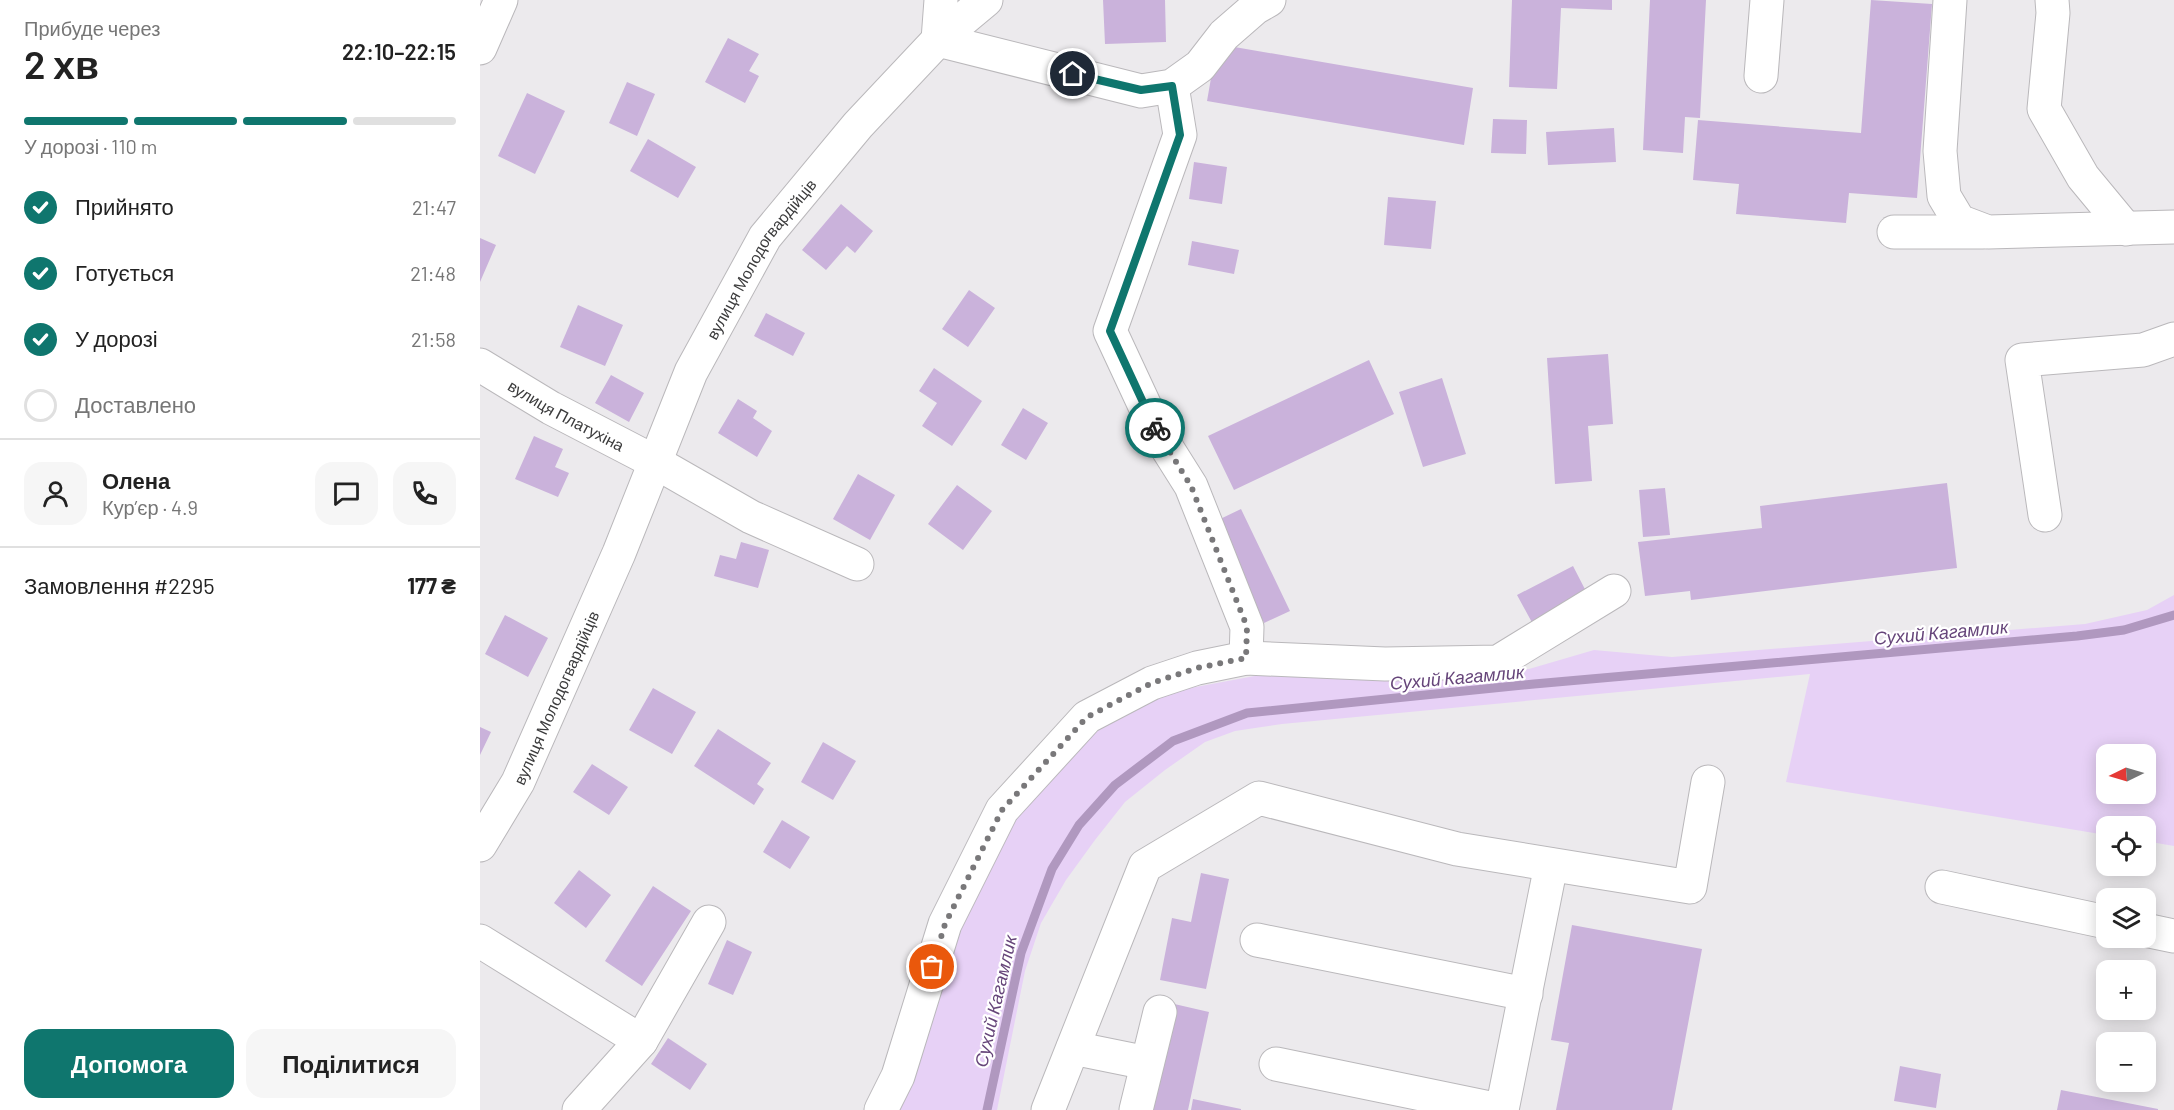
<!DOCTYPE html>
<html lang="uk">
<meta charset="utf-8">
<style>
:root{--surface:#fff;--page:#f6f6f6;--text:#222;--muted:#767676;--line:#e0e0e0;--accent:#0f766e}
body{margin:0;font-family:Barlow,sans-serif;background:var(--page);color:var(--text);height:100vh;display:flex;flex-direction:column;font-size:22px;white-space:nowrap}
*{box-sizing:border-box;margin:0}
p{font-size:20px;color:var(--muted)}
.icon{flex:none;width:33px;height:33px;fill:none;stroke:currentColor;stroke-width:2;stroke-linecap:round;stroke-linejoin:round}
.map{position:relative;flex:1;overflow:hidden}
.drawer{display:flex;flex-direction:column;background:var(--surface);width:480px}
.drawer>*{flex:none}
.needle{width:39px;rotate:265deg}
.buttons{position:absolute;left:1616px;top:744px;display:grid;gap:12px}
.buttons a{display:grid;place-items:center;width:60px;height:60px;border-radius:12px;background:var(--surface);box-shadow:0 3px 15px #0003;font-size:30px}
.pin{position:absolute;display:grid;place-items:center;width:51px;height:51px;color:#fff;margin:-26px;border:3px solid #fff;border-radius:50%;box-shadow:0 2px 6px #0007}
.courier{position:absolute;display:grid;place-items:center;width:60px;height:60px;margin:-30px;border:4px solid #0f766e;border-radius:50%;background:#fff;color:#222;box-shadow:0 2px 8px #0007}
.headline em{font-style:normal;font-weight:600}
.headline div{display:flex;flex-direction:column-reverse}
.headline{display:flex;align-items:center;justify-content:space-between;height:102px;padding:0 24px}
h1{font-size:39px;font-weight:600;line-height:45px}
.bar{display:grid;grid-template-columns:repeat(4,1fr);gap:9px 6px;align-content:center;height:72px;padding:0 24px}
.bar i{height:8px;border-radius:4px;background:var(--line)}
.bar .selected{background:var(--accent)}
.bar p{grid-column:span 4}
.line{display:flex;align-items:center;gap:15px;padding:0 24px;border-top:2px solid var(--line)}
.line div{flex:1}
.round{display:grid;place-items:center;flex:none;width:63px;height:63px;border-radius:18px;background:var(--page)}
ol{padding:0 24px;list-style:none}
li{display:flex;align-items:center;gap:18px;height:66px}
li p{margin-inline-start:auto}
li .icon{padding:6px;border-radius:50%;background:var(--accent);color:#fff;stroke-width:4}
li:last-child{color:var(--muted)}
li i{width:33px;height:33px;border:3px solid var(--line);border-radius:50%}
.action{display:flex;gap:12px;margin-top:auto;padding:12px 24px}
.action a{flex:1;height:69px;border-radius:18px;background:var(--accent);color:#fff;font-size:24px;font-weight:600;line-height:69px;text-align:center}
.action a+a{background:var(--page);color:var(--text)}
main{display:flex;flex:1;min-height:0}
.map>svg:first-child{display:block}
</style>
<main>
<section class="drawer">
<div class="headline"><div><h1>2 хв</h1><p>Прибуде через</p></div><em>22:10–22:15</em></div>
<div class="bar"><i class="selected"></i><i class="selected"></i><i class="selected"></i><i></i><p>У дорозі · 110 m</p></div>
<ol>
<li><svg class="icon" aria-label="check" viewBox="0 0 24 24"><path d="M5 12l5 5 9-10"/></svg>Прийнято<p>21:47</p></li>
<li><svg class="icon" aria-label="check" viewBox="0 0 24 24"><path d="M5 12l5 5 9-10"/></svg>Готується<p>21:48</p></li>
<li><svg class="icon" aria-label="check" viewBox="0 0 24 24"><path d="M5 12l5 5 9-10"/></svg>У дорозі<p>21:58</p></li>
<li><i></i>Доставлено</li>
</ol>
<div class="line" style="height:108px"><a class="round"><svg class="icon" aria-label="person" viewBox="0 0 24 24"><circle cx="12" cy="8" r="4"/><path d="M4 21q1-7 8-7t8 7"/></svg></a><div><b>Олена</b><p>Кур’єр · 4.9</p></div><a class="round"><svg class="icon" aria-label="chat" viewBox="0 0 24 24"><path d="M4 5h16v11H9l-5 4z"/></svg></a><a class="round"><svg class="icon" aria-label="phone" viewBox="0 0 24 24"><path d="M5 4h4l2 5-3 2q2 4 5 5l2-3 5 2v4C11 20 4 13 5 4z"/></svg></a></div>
<div class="line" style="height:78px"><div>Замовлення #2295</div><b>177 ₴</b></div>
<div class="action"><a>Допомога</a><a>Поділитися</a></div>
</section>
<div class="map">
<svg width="1694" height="1110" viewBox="0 0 1694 1110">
<rect width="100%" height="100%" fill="#eceaed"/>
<path fill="#e7d1f6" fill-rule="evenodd" d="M 1694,595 L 1694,846 L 1665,841 L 1665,826 L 1626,826 L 1626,835 L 1306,782 L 1330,674 L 802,724 L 755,731 L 725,742 L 685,770 L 645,802 L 615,840 L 586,880 L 561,923 L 545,971 L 517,1110 L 414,1110 L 463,963 L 531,822 L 617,725 L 678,694 L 780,675 L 1049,669 L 1114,650 L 1192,657 L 1605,624 L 1667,610 ZM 1626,754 L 1665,754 L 1665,794 L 1626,794 Z"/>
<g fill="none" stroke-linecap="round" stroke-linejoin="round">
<path stroke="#b098bf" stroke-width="9" d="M 507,1110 L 541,953 L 572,869 L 599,825 L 635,785 L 693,741 L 767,713 L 1054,684 L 1597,636 L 1644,630 L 1694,615"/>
</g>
<path fill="#cab2db" d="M 623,0 L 685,0 L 686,42 L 625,44 Z
M 1032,0 L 1132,0 L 1132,10 L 1081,8 L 1077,89 L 1029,87 Z
M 1170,0 L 1226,0 L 1220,118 L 1205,117 L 1203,153 L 1163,150 Z
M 1391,0 L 1452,4 L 1437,198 L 1369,193 L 1366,223 L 1256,214 L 1259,184 L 1213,180 L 1218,120 L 1381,133 Z
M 248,38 L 279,54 L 269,71 L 279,76 L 265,103 L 225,82 Z
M 737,44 L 993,88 L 984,145 L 727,101 Z
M 147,82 L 175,94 L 157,136 L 129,123 Z
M 47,93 L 85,111 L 55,174 L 18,156 Z
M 1013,119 L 1047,120 L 1046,154 L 1011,153 Z
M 1134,128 L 1136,162 L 1068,165 L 1066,132 Z
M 168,139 L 216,167 L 198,198 L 150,171 Z
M 714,162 L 747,167 L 742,204 L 709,199 Z
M 908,197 L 956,201 L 951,249 L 904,245 Z
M 361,204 L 393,231 L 375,253 L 367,246 L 346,270 L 322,250 Z
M 0,238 L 16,245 L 0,282 Z
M 712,241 L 759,250 L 754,274 L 708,265 Z
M 489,290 L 515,308 L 488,347 L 462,329 Z
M 98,305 L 143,325 L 125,366 L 80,347 Z
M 286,313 L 325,333 L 313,356 L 274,336 Z
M 1128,354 L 1133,424 L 1108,426 L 1112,481 L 1075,484 L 1067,358 Z
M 889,360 L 914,414 L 754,490 L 728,436 Z
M 454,368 L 502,401 L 472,446 L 442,426 L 457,403 L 439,391 Z
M 131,375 L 164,393 L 149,422 L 115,403 Z
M 962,378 L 986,454 L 943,467 L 919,392 Z
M 258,399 L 277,411 L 273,418 L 292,431 L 277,457 L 238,433 Z
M 543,408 L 568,423 L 546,460 L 521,445 Z
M 54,436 L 83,449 L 75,467 L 89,473 L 78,497 L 35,479 Z
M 378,474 L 415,495 L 390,540 L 353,519 Z
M 1467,483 L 1477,568 L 1211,600 L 1210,591 L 1165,596 L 1158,542 L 1282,528 L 1280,506 Z
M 477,485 L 512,511 L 483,550 L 448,524 Z
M 1185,488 L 1190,535 L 1163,537 L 1159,490 Z
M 761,509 L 810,611 L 784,623 L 736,521 Z
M 261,542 L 289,550 L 278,588 L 234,576 L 240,555 L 256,559 Z
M 1093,566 L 1110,599 L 1055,628 L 1037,595 Z
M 25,615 L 68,638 L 48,677 L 5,654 Z
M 173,688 L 216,712 L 192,754 L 149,730 Z
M 0,727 L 11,732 L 0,755 Z
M 238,729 L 291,763 L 277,784 L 284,789 L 274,805 L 214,766 Z
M 343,742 L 376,761 L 353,800 L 321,782 Z
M 112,764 L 148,787 L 129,815 L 93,792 Z
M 302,820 L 330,837 L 310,869 L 283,852 Z
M 99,870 L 131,895 L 106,928 L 74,903 Z
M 721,873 L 749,879 L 726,989 L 680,980 L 692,918 L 711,922 Z
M 173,886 L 211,911 L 162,986 L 125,961 Z
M 1092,925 L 1222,949 L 1192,1110 L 1076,1110 L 1089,1043 L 1071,1040 Z
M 247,940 L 272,952 L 253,995 L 228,984 Z
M 690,1003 L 729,1012 L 708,1110 L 669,1110 Z
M 188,1038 L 227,1064 L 210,1090 L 171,1064 Z
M 1420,1066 L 1461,1074 L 1456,1108 L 1414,1101 Z
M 1581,1090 L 1678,1109 L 1678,1110 L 1577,1110 Z
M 713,1099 L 761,1109 L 761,1110 L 711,1110 Z"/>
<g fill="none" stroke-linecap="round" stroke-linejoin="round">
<defs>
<g id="minor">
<path d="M 1470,0 L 1460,151 L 1464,196 L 1479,221 L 1508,232 L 1694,227"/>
<path d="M 1572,0 L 1573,13 L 1564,109 L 1603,177 L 1646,229"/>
<path d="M 458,40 L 661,91 L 692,86 L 720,66 L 744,35 L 775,8 L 789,0"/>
<path d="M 458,40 L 461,0"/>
<path d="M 0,48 L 21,0"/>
<path d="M 1281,76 L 1287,0"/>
<path d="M 692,86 L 700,135 L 630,331 L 677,432 L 711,486 L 767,627 L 766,658"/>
<path d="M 1414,232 L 1503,232"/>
<path id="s1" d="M 0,365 L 71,408 L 175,462 L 271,517 L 377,564"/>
<path d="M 1565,515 L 1542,360 L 1663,350 L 1694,339"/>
<path id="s2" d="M 0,845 L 38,782 L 139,553 L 211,372 L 285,237 L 378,125 L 458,40 L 506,0"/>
<path d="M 1462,887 L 1626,922"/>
<path d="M 1665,930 L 1694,936"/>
<path d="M 777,940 L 1046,994"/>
<path d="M 0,941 L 161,1041 L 229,922"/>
<path d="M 593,1048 L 667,1063"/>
<path d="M 796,1064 L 1019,1110"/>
<path d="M 99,1110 L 161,1041"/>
<path d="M 401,1110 L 418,1076 L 465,924 L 522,810 L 607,717 L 672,683 L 717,668 L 766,658 L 905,664 L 1018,662 L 1134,591"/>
<path d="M 568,1110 L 665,866 L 779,798 L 977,849 L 1210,887 L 1228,782"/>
<path d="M 656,1110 L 680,1012"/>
<path d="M 1022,1110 L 1071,865"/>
</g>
</defs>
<use href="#minor" stroke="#bab8bb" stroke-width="35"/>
<use href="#minor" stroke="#fff" stroke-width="33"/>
</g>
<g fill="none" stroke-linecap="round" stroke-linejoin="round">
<path stroke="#79787a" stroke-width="6" stroke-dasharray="0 10.8" d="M 452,967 L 465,924 L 522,810 L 607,717 L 672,683 L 717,668 L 766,658 L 767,627 L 711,486 L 675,428"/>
<path stroke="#0f766e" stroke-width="8" d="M 593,74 L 661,90 L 692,86 L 700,135 L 630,331 L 675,428"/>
</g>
<g text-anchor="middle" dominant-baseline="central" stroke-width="4.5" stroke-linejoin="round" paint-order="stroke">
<g font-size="16" fill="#3b3b3c" stroke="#fff">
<text stroke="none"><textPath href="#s2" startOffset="652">вулиця Молодогвардійців</textPath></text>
<text stroke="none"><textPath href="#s1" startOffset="100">вулиця Платухіна</textPath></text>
<text stroke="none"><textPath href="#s2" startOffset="166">вулиця Молодогвардійців</textPath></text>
</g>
<g font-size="18" font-style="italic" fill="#66457a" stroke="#fff">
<text transform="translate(1461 632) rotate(-5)">Сухий Кагамлик</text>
<text transform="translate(977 677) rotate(-5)">Сухий Кагамлик</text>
<text transform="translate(515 1001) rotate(-77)">Сухий Кагамлик</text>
</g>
</g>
</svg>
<div class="buttons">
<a><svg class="needle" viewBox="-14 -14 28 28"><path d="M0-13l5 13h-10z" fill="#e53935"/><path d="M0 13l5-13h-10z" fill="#767676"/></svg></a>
<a><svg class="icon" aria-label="locate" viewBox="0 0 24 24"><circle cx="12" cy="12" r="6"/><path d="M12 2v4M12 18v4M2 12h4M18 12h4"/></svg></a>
<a><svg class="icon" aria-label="layers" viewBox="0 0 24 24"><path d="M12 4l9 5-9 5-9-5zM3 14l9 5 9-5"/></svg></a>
<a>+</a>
<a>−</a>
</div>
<div class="pin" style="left:452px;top:967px;background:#ea580c"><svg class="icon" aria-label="bag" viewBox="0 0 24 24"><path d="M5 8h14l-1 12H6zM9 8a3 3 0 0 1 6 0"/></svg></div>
<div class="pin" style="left:593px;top:74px;background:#1f2937"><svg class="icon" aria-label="home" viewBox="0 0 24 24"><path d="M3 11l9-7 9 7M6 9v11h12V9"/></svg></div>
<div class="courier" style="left:675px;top:428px"><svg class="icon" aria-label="bike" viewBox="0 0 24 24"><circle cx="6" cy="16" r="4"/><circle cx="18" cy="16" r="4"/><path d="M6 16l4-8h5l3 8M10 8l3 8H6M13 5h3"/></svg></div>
</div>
</main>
